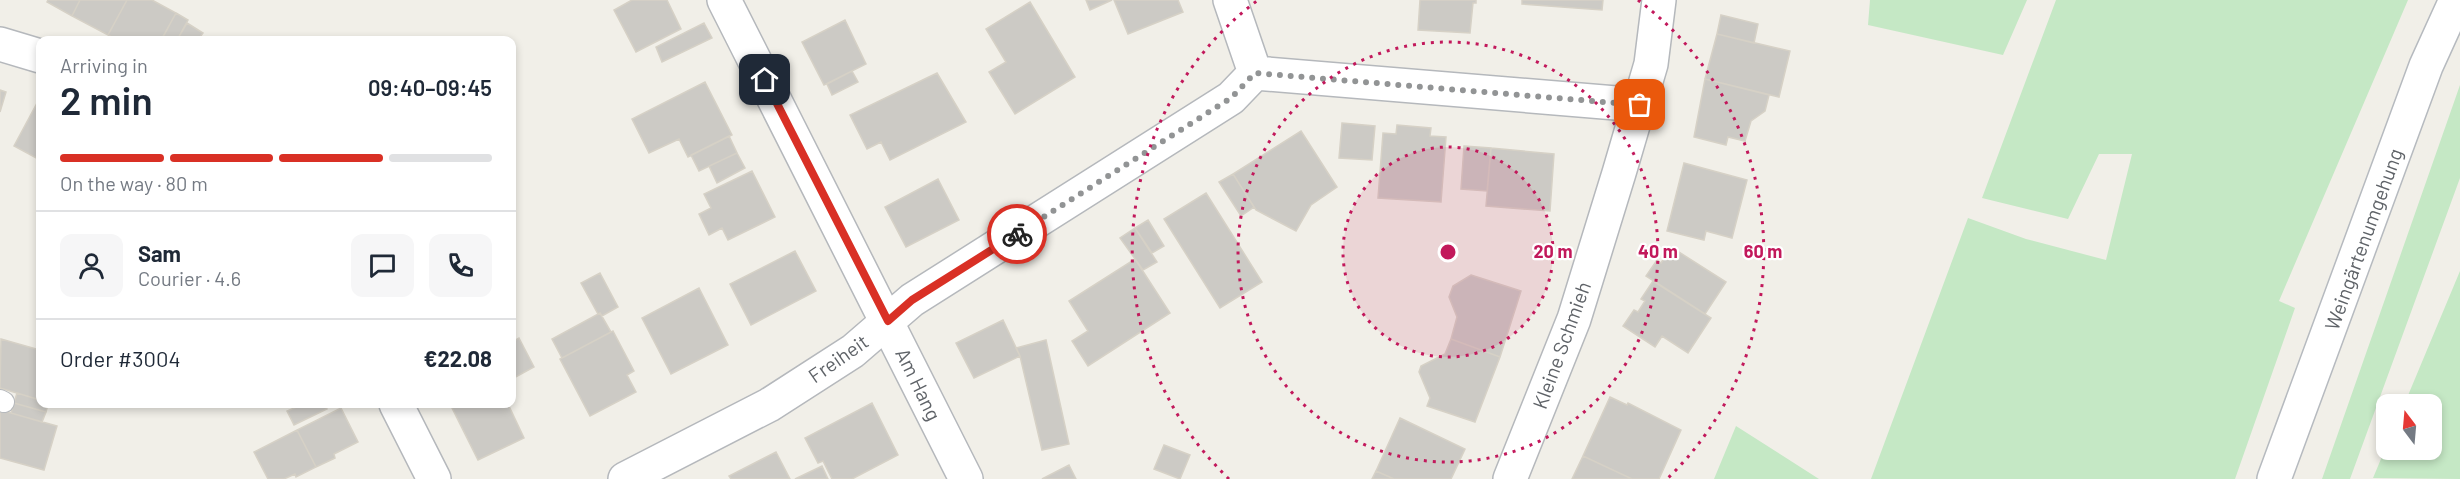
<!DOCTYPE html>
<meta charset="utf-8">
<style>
:root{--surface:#fff;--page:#f6f6f7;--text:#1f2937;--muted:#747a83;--line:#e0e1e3;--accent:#d93025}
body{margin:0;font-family:Barlow,sans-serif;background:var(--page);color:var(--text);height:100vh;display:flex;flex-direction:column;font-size:22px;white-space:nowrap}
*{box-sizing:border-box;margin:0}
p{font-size:20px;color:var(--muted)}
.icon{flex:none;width:33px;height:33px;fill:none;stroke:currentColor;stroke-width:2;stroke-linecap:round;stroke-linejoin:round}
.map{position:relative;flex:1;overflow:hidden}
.side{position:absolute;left:36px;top:36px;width:480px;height:372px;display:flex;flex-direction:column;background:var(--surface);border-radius:12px;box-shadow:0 3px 9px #0003}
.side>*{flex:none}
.needle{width:39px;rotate:344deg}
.buttons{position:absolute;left:2376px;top:394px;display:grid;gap:12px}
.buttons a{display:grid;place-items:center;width:66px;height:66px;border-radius:12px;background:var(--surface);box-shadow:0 3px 9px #0003;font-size:30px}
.pin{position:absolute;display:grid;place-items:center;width:51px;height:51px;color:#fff;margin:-26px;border-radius:12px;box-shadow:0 3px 9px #0006}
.courier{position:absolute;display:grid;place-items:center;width:60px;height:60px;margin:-30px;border:4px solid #d93025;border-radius:50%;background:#fff;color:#222;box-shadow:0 2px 8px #0007}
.head em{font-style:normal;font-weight:600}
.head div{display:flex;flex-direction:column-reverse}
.head{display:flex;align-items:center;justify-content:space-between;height:102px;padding:0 24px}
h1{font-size:39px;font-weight:600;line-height:45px}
.bar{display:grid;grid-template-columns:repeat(4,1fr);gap:9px 6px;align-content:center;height:72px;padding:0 24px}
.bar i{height:8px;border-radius:4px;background:var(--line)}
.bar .on{background:var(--accent)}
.bar p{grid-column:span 4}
.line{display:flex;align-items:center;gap:15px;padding:0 24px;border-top:2px solid var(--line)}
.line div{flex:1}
.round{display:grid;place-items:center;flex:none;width:63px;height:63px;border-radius:12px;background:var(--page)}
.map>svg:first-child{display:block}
</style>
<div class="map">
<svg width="2460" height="479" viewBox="0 0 2460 479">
<rect width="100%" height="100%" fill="#f1efe8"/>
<path fill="#c5e8c5" d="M 1870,0 L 2027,0 L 2003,55 L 1868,25 Z
M 2056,0 L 2408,0 L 2279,301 L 2295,308 L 2235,479 L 1871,479 L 1968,218 L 2026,239 L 2106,260 L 2132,154 L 2099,154 L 2068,219 L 1982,198 Z
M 2460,85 L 2460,178 L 2350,479 L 2322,479 Z
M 2460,271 L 2460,479 L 2373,478 L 2386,447 L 2386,450 L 2432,450 L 2432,405 L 2404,405 Z
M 1736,426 L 1819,479 L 1714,479 Z"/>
<path fill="#cccac5" stroke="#d6d1c6" stroke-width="1.5" d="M 48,0 L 80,0 L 72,16 L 47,2 Z
M 80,0 L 127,0 L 108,35 L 72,16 Z
M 127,0 L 152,0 L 176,13 L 161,40 L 118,40 L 108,35 Z
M 632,0 L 667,0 L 681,29 L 636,52 L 614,10 Z
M 1086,0 L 1112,0 L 1090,10 Z
M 1114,0 L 1178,0 L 1183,12 L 1128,34 Z
M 1420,0 L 1476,0 L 1476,3 L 1473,3 L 1470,33 L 1418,30 Z
M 1522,0 L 1603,0 L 1602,10 L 1522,4 Z
M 1030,2 L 1075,77 L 1015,114 L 989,72 L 1006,62 L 986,29 Z
M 176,13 L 188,20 L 177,40 L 165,40 L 162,39 Z
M 1721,15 L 1758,24 L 1754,43 L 1717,34 Z
M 845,20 L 866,64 L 824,85 L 802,42 Z
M 187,23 L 203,33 L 198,40 L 177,40 Z
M 704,23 L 712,38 L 662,62 L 656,47 Z
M 1717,34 L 1790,51 L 1779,97 L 1705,79 Z
M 852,71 L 858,82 L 832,95 L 827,84 Z
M 937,73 L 966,122 L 890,160 L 881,142 L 867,149 L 850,115 Z
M 1705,79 L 1769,95 L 1765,111 L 1751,121 L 1745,141 L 1728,137 L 1726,145 L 1694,137 Z
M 705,82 L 732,135 L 688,157 L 679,139 L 649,153 L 632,119 Z
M 0,90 L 6,92 L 0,112 Z
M 37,103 L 40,105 L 40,160 L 14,146 Z
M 1342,123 L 1375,126 L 1372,160 L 1339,158 Z
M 1397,125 L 1431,128 L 1430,136 L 1446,137 L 1441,202 L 1378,198 L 1383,133 L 1396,134 Z
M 1301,131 L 1337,187 L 1311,205 L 1296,231 L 1256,210 L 1233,174 Z
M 729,136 L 737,153 L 699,171 L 691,155 Z
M 1464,146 L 1491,148 L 1487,191 L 1461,189 Z
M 1491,148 L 1554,154 L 1550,211 L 1486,206 Z
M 737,153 L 745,168 L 717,183 L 709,166 Z
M 1684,163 L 1747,180 L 1732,238 L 1706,231 L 1704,240 L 1667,231 Z
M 752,171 L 775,217 L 728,240 L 722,228 L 709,235 L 699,214 L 711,208 L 704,194 Z
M 1233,174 L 1254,207 L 1241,216 L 1219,182 Z
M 938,179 L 959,220 L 906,247 L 885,207 Z
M 1206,193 L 1262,282 L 1220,308 L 1164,219 Z
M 1148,220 L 1164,246 L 1152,253 L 1135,228 Z
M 1135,228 L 1157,262 L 1143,270 L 1120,238 Z
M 1671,247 L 1726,282 L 1705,314 L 1646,276 L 1657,260 L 1661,263 Z
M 795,251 L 816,291 L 751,325 L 730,284 Z
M 1135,259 L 1170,313 L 1088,366 L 1072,341 L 1088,331 L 1069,301 Z
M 600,273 L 618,307 L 602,316 L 600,313 L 598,314 L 581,283 Z
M 1471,275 L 1521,291 L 1500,357 L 1451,339 L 1457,317 L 1449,297 L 1453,286 Z
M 1653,281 L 1711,318 L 1688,353 L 1662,336 L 1655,347 L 1623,326 L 1634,310 L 1638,312 L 1645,301 L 1641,299 Z
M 699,288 L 728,345 L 671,374 L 642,318 Z
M 600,313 L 611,332 L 562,358 L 552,339 Z
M 1003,320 L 1020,356 L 974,378 L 956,343 Z
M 613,331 L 634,371 L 627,375 L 636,392 L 590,416 L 560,359 Z
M 519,338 L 534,367 L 512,379 L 512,342 Z
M 1,339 L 40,350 L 40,400 L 0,388 Z
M 1451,339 L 1500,357 L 1475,422 L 1427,406 L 1430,398 L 1419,372 L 1421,366 L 1445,354 Z
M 1046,340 L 1069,444 L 1042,450 L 1020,356 L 1016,348 Z
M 17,393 L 40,400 L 40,404 L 48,404 L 46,412 L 14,403 Z
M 1610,397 L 1627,405 L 1628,403 L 1681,430 L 1659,479 L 1632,479 L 1583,456 Z
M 14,403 L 46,412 L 42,422 L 11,413 Z
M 872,403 L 898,455 L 852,479 L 832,479 L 823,461 L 818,463 L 805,438 Z
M 303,404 L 324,404 L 327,409 L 294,425 L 287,411 Z
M 450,404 L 508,404 L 524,438 L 478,460 Z
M 341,408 L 358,442 L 334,454 L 335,458 L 316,467 L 297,430 Z
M 0,410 L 57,426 L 44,470 L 0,458 Z
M 1400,418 L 1465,449 L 1451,479 L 1394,479 L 1376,471 Z
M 297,430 L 316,467 L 296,477 L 295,474 L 284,479 L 268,479 L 254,452 Z
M 1164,445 L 1190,455 L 1180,479 L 1154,469 Z
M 776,452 L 790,479 L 731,479 L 729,476 Z
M 1583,456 L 1632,479 L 1572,479 Z
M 1069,465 L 1076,479 L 1042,479 Z
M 822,466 L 828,479 L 795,479 Z
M 1376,471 L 1394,479 L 1372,479 Z"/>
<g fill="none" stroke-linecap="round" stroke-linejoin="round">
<defs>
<path id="service" d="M 0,400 L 4,402"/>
<path id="minor" d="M 724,0 L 966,479
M 1230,0 L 1255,73
M 0,44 L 40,56
M 1255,73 L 1640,105
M 396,404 L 434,479
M 625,479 L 769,405 L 853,351 L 912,300 L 1231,98 L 1255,73
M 1510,479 L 1574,319 L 1619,173 L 1651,64 L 1659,0"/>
<path id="secondary" d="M 2274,479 L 2426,66 L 2456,0"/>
</defs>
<use href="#service" stroke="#b5b8bc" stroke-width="22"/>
<use href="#minor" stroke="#b5b8bc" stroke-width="36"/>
<use href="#secondary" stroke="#b6babf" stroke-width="36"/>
<use href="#service" stroke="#fff" stroke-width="20"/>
<use href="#minor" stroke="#fff" stroke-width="33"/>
<use href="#secondary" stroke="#fff" stroke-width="33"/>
</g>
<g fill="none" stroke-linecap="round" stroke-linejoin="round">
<path stroke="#929495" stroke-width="6" stroke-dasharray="0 10.8" d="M 1017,234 L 1231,98 L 1255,73 L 1640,105"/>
<path stroke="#d93025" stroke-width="8" d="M 765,80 L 888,321 L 912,300 L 1017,234"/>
</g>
<circle cx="1448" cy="252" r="105" fill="#c2185b" fill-opacity=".12"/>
<g fill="none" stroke="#c2185b" stroke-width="3" stroke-dasharray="3 6">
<circle cx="1448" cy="252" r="105"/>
<circle cx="1448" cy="252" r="210"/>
<path d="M1229 479A315 315 0 0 1 1258 0M1638 0A315 315 0 0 1 1667 479"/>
</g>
<g text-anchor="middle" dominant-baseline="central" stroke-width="4.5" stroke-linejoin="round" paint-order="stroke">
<g font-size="20" fill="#5f6368" stroke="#fff">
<text transform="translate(2363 239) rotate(-70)">Weingärtenumgehung</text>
<text transform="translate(1561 345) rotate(-70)">Kleine Schmieh</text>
<text transform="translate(838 358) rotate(-35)">Freiheit</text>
<text transform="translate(919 384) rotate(64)">Am Hang</text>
</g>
</g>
<circle cx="1448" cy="252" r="9" fill="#c2185b" stroke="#fff" stroke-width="3"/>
<g font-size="18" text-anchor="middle" font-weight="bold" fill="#c2185b" stroke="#fff" stroke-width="4.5" stroke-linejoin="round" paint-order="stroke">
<text x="1553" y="258">20 m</text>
<text x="1658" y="258">40 m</text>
<text x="1763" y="258">60 m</text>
</g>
</svg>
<div class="buttons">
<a><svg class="needle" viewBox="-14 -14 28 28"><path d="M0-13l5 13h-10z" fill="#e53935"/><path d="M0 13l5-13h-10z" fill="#747a83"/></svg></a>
</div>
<div class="pin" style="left:1640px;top:105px;background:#ea580c"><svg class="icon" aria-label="bag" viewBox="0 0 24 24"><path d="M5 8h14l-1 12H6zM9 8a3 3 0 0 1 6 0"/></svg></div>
<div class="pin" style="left:765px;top:80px;background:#1f2937"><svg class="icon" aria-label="home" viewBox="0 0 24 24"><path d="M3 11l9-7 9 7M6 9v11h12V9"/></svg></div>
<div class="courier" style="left:1017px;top:234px"><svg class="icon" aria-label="bike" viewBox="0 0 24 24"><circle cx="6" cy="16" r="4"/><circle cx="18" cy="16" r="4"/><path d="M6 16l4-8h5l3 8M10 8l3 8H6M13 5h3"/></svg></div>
<section class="side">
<div class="head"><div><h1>2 min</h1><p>Arriving in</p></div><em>09:40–09:45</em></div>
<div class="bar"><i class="on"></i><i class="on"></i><i class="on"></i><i></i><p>On the way · 80 m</p></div>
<div class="line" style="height:108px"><a class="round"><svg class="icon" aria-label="person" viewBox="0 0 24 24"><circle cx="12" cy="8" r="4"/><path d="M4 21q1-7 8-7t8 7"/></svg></a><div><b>Sam</b><p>Courier · 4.6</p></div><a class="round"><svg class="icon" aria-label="chat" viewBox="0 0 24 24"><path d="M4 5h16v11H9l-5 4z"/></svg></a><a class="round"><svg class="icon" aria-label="phone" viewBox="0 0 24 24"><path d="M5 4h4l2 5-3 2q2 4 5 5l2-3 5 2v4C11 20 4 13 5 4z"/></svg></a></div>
<div class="line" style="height:78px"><div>Order #3004</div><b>€22.08</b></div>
</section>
</div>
